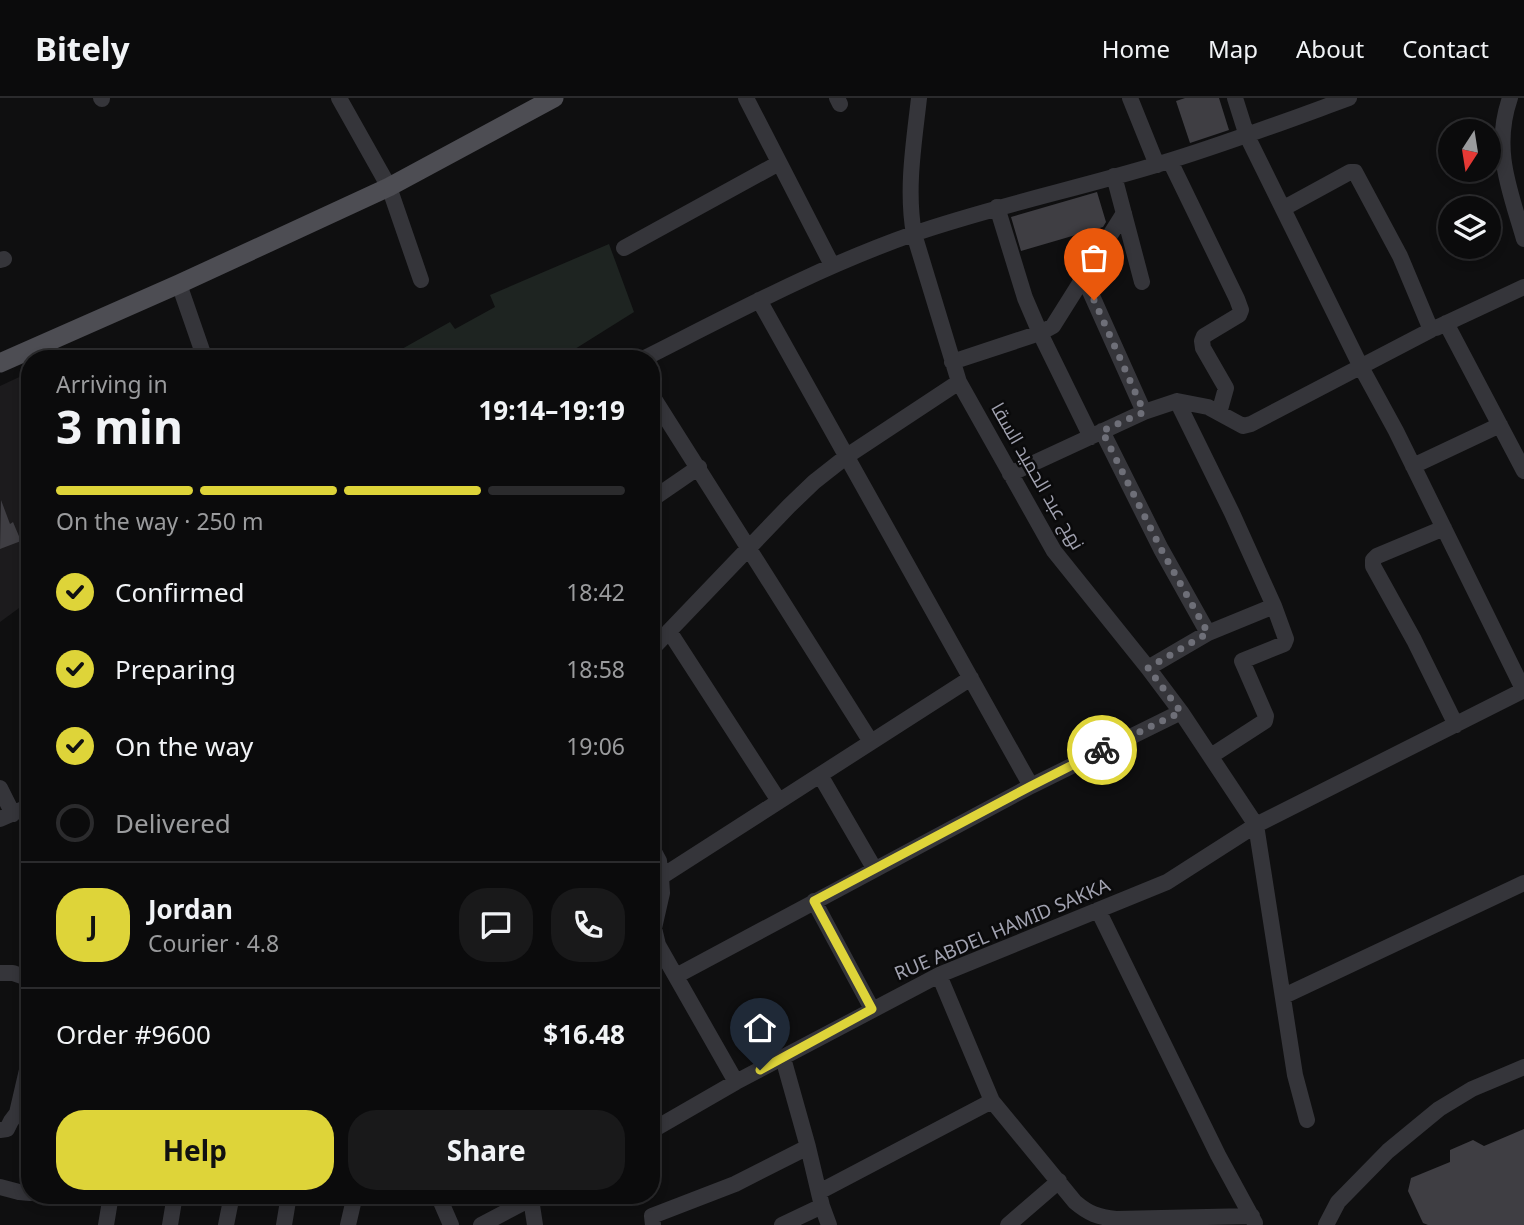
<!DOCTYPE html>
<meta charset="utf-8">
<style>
:root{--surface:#0b0b0c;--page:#19191a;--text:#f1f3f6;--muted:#9a9b9d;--line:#2b2b2d;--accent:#ded439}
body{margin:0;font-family:"Noto Sans",Cairo,sans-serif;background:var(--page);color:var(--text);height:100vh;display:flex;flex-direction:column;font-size:26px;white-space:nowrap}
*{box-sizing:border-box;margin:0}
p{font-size:23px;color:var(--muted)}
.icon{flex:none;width:38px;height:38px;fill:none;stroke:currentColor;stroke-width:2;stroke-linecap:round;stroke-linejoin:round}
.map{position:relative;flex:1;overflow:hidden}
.panel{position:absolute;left:21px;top:252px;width:639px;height:854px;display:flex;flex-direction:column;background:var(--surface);border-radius:28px;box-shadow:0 4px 10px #0003,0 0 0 2px var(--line)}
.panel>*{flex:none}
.needle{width:46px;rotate:192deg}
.controls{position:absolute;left:1438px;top:21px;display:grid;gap:14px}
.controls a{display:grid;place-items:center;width:63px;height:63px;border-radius:50%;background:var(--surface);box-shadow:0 4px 10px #0003,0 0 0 2px var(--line);font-size:35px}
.pin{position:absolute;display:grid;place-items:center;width:60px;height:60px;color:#fff;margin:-72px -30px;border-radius:50% 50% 50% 0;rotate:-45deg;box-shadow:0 0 7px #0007}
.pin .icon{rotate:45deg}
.courier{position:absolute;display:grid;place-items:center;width:70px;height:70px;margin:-35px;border:5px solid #ded439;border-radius:50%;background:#fff;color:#222;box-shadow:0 2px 9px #0007}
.head em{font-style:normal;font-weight:700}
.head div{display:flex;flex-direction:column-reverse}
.head{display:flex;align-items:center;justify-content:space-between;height:119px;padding:0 35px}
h1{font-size:46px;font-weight:700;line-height:52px}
.bar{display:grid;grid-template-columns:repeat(4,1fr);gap:10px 7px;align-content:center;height:84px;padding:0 35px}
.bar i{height:9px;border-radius:5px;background:var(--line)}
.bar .on{background:var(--accent)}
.bar p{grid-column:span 4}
.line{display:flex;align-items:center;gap:18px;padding:0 35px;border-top:2px solid var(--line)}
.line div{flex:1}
.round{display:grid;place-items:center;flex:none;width:74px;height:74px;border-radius:28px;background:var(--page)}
ol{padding:0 35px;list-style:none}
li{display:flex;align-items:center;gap:21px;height:77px}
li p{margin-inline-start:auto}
li .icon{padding:7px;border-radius:50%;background:var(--accent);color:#111;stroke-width:4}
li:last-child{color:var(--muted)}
li i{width:38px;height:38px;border:4px solid var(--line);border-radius:50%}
.action{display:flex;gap:14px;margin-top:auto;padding:14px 35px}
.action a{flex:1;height:80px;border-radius:28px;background:var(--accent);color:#111;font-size:28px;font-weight:700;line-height:80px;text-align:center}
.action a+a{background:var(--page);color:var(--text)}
header{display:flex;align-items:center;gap:42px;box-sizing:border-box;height:98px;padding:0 35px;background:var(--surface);border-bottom:2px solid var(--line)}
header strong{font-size:33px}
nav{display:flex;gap:38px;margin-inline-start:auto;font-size:24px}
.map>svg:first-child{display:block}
</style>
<header>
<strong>Bitely</strong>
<nav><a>Home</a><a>Map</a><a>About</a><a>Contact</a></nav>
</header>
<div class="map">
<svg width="1524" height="1127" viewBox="0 0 1524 1127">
<rect width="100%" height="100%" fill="#0f0f10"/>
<path fill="#1c1b1d" d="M 30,274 L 30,502 L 0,524 L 0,288 Z"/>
<path fill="#1e2421" d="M 609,146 L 634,214 L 559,261 L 384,261 L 450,224 L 455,231 L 495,209 L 490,197 Z"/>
<path fill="#3f3e43" d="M 1185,0 L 1219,0 L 1229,32 L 1190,45 L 1176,3 Z
M 1097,94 L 1106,124 L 1103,129 L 1021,153 L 1011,119 Z
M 1,402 L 10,426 L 13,424 L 21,443 L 0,451 Z
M 1524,1031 L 1524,1127 L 1428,1127 L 1423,1125 L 1408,1093 L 1411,1080 L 1450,1064 L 1450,1052 L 1473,1042 L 1484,1048 Z"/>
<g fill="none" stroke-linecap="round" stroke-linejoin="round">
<path stroke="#35353a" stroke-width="16" d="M 101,0 L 102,1
M 339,0 L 389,89 L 421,182
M 746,0 L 832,167
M 837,0 L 840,6
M 919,0 C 914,45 906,91 914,136 L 959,284 L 1054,453 L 1148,570 L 1181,614 L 1256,727 L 1295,977 L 1307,1022
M 1130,0 L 1157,67
M 1235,0 L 1247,38 L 1361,269 L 1396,333 L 1524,593
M 1510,0 C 1492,52 1510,92 1524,141
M 1170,63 L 1237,201 L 1241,212 L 1239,217 L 1204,238 L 1202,243 L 1203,250 L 1226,290 L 1219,315
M 1114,78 L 1142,184
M 997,109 L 1025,200 L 1040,235 L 1091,339
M 624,150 L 779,65
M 0,162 L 4,161
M 1084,180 L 1144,314
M 179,186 L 205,261
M 759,202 L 1031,688
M 1446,225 L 1524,373
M 1436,230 L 1524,189
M 643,261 C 732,216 819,169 913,136 C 994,108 1077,91 1159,66 C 1223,47 1286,23 1349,0
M 952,264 L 1040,235 L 1053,228 L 1124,115
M 651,296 L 871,644
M 1177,303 L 1232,415 L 1274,508 L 1286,541 L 1284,546 L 1242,563 L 1266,618 L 1265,623 L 1211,658
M 1102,333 L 1161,451 L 1208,535
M 1413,368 L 1500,327
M 1010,376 L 1144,314 L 1177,303 L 1208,309 L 1243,328 L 1251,326 L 1431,232 L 1400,158 L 1355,74 L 1350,74 L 1284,110
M 651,402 L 699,369
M 1444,430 L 1377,458 L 1373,462 L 1373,468 L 1414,542 L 1456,627
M 669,533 L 779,703
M 651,552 L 789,408 L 814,384 L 847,358 L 959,284
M 1148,570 L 1208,535 L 1274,508
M 820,677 L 874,770
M 0,690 L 13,716
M 0,721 L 30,708
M 651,748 L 659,763 L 661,779 L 662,795 L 654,830 L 658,847 L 736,984
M 661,779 L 971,580
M 814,803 L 872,911
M 1098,812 L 1218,1057 L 1255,1125
M 0,875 L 13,875 L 30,881
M 939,877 L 992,1003 L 1075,1104 C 1089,1116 1098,1119 1116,1121 L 1252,1118
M 676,878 L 1031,688 L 1181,614
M 1284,898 L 1524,785
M 783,960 L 808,1049 L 822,1108 L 829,1127
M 0,1032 L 7,1031 L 11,1023 L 17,1015 L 30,959
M 651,1033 L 736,984 L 939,877 L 1167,784 L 1256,727 L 1524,592
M 0,1089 L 19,1094 L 30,1095
M 819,1094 L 992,1003
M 438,1097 L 451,1127
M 531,1101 L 535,1127
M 106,1127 L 111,1097
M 170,1127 L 175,1097
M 226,1127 L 232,1097
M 284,1127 L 289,1097
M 348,1127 L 355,1097
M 481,1127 L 538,1097
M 653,1127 L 652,1118 L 735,1086 L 808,1049
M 782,1127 L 822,1108
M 1008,1127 L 1059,1083
M 1326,1127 L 1338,1104 L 1388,1053 L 1439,1011 L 1472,991 L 1524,969"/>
<path stroke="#4d4d53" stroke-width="19" d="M 0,265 L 179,186 L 389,89 L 554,0"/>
</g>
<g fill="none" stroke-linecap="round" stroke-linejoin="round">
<path stroke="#6e6f78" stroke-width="7" stroke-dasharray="0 12.6" d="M 1094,202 L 1144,314 L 1102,333 L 1161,451 L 1208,535 L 1148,570 L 1181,614 L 1102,652"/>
<path stroke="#ded439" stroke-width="9" d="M 760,972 L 872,911 L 814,803 L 1031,688 L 1102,652"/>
</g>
<g text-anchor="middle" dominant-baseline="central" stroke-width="5" stroke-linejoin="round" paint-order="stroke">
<g font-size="19" fill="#a1a2b0" stroke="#0a0a0b">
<text transform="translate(1038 378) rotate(60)">نهج عبد الحميد السقا</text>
<text transform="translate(1002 831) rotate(-23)">RUE ABDEL HAMID SAKKA</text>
</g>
</g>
</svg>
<div class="controls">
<a><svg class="needle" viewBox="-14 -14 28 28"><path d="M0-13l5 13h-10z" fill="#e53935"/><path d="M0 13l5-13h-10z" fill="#9a9b9d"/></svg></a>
<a><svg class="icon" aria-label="layers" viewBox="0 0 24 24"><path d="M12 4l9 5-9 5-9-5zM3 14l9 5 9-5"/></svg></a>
</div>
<div class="pin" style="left:1094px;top:202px;background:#ea580c"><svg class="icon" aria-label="bag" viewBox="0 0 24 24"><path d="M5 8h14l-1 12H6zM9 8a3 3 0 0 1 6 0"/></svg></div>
<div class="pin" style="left:760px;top:972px;background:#1f2937"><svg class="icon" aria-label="home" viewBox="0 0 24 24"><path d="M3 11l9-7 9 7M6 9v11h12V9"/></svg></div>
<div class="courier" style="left:1102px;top:652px"><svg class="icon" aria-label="bike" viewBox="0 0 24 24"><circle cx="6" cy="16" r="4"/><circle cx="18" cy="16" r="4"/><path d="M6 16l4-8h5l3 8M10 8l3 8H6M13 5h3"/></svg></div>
<section class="panel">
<div class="head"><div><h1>3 min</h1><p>Arriving in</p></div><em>19:14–19:19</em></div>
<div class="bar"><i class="on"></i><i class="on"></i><i class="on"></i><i></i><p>On the way · 250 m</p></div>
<ol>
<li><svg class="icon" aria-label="check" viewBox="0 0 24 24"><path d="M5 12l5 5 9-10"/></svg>Confirmed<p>18:42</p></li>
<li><svg class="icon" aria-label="check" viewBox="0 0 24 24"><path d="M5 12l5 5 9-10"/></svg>Preparing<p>18:58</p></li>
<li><svg class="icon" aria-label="check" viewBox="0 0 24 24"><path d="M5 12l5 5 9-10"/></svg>On the way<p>19:06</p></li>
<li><i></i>Delivered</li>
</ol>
<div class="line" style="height:126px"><b class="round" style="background:var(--accent);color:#111">J</b><div><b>Jordan</b><p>Courier · 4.8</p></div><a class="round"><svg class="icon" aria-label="chat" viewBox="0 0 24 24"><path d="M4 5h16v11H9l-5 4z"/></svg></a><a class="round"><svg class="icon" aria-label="phone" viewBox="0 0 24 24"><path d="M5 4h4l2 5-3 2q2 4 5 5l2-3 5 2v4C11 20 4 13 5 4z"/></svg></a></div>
<div class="line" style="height:91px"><div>Order #9600</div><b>$16.48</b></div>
<div class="action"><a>Help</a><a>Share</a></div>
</section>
</div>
